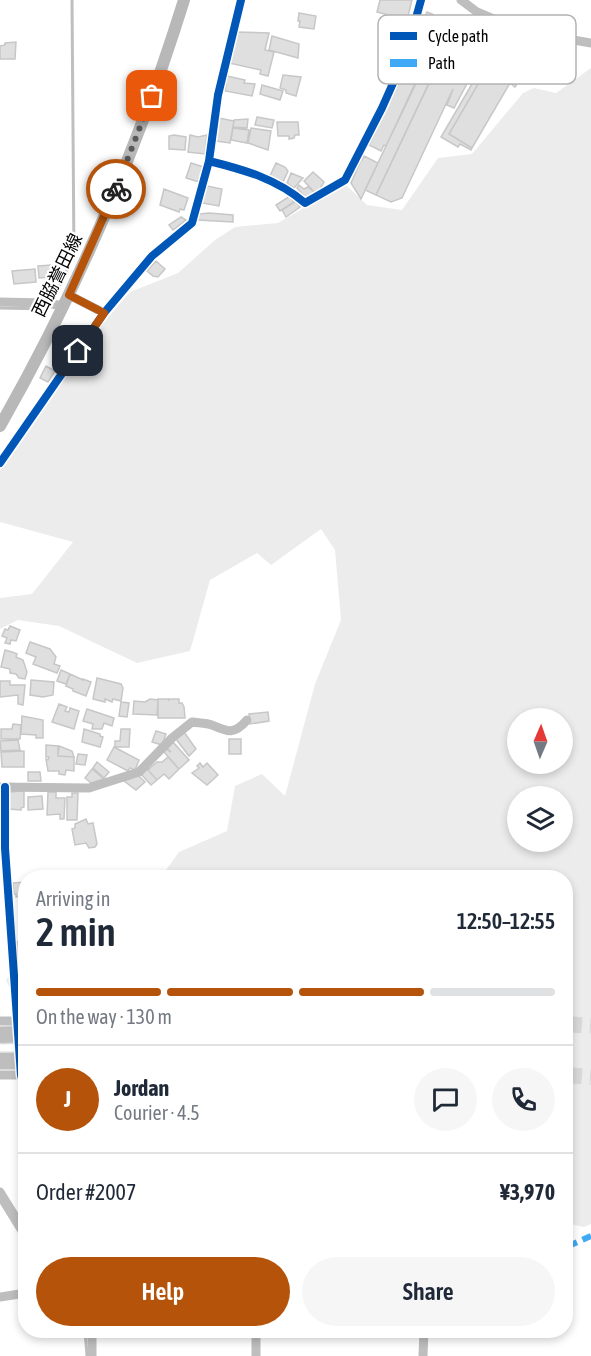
<!DOCTYPE html>
<meta charset="utf-8">
<style>
:root{--surface:#fff;--page:#f6f6f7;--text:#1f2937;--muted:#747a83;--line:#e0e1e3;--accent:#b45309}
body{margin:0;font-family:"Asap Condensed","Noto Sans JP",sans-serif;background:var(--page);color:var(--text);height:100vh;display:flex;flex-direction:column;font-size:22px;white-space:nowrap}
*{box-sizing:border-box;margin:0}
p{font-size:20px;color:var(--muted)}
.icon{flex:none;width:33px;height:33px;fill:none;stroke:currentColor;stroke-width:2;stroke-linecap:round;stroke-linejoin:round}
.map{position:relative;flex:1;overflow:hidden}
.sheet{position:absolute;left:18px;top:870px;width:555px;height:468px;display:flex;flex-direction:column;background:var(--surface);border-radius:24px;box-shadow:0 3px 9px #0003}
.sheet>*{flex:none}
.needle{width:39px;rotate:2deg}
.tools{position:absolute;left:507px;top:708px;display:grid;gap:12px}
.tools a{display:grid;place-items:center;width:66px;height:66px;border-radius:50%;background:var(--surface);box-shadow:0 3px 9px #0003;font-size:30px}
.pin{position:absolute;display:grid;place-items:center;width:51px;height:51px;color:#fff;margin:-26px;border-radius:12px;box-shadow:0 3px 9px #0006}
.courier{position:absolute;display:grid;place-items:center;width:60px;height:60px;margin:-30px;border:4px solid #b45309;border-radius:50%;background:#fff;color:#222;box-shadow:0 2px 8px #0007}
.head em{font-style:normal;font-weight:600}
.head div{display:flex;flex-direction:column-reverse}
.head{display:flex;align-items:center;justify-content:space-between;height:102px;padding:0 18px}
h1{font-size:39px;font-weight:600;line-height:45px}
.bar{display:grid;grid-template-columns:repeat(4,1fr);gap:9px 6px;align-content:center;height:72px;padding:0 18px}
.bar i{height:8px;border-radius:4px;background:var(--line)}
.bar .on{background:var(--accent)}
.bar p{grid-column:span 4}
.line{display:flex;align-items:center;gap:15px;padding:0 18px;border-top:2px solid var(--line)}
.line div{flex:1}
.round{display:grid;place-items:center;flex:none;width:63px;height:63px;border-radius:32px;background:var(--page)}
.cta{display:flex;gap:12px;margin-top:auto;padding:12px 18px}
.cta a{flex:1;height:69px;border-radius:36px;background:var(--accent);color:#fff;font-size:24px;font-weight:600;line-height:69px;text-align:center}
.cta a+a{background:var(--page);color:var(--text)}
.map>svg:first-child{display:block}
</style>
<div class="map">
<svg width="591" height="1356" viewBox="0 0 591 1356">
<rect width="100%" height="100%" fill="#fff"/>
<path fill="#ececec" fill-rule="evenodd" d="M 591,68 L 591,1224 L 584,1227 L 566,1223 L 566,878 L 161,877 L 179,852 L 227,831 L 235,786 L 262,774 L 285,796 L 315,684 L 341,620 L 335,550 L 321,529 L 271,565 L 257,553 L 210,580 L 190,651 L 137,663 L 59,626 L 18,620 L 0,629 L 0,598 L 32,594 L 73,542 L 0,522 L 0,470 L 85,344 L 130,292 L 178,273 L 215,240 L 235,227 L 278,223 L 307,206 L 347,186 L 367,205 L 402,210 L 438,158 L 472,154 L 523,93 L 534,88 L 556,93 ZM 518,718 L 562,718 L 562,764 L 518,764 ZM 518,796 L 562,796 L 562,842 L 518,842 Z
M 25,956 L 25,1082 L 24,1020 L 6,980 Z"/>
<g fill="none" stroke-linecap="round" stroke-linejoin="round">
<path stroke="#bfbfbf" stroke-width="3" d="M 0,308 L 48,309 L 74,256 L 72,0
M 0,1201 L 26,1243
M 85,1330 L 87,1356"/>
</g>
<path fill="#dfdfdf" stroke="#c7c7c7" stroke-width="1.5" d="M 380,0 L 412,0 L 407,20 L 377,12 Z
M 427,12 L 434,15 L 432,20 L 436,22 L 424,48 L 419,45 L 418,47 L 413,45 L 422,25 L 419,23 L 422,15 L 425,16 Z
M 299,13 L 316,16 L 314,29 L 299,27 L 300,21 L 298,21 Z
M 436,22 L 454,31 L 376,195 L 365,190 L 420,75 L 405,68 L 416,46 L 423,50 Z
M 454,30 L 487,46 L 454,108 L 447,105 L 453,89 L 402,198 L 391,202 L 376,195 Z
M 236,32 L 269,33 L 265,50 L 274,52 L 268,76 L 260,74 L 261,70 L 229,63 Z
M 272,36 L 299,44 L 298,58 L 269,50 Z
M 16,42 L 15,59 L 0,59 L 0,46 L 5,45 L 5,43 Z
M 493,48 L 498,50 L 449,134 L 472,148 L 471,150 L 460,144 L 458,147 L 441,137 Z
M 498,50 L 521,64 L 518,70 L 523,73 L 515,87 L 510,83 L 472,148 L 449,134 Z
M 406,68 L 419,75 L 386,146 L 384,145 L 381,151 L 369,145 Z
M 283,75 L 301,77 L 296,96 L 286,93 L 286,90 L 280,88 Z
M 227,76 L 245,80 L 244,83 L 255,84 L 252,96 L 225,91 Z
M 262,85 L 283,91 L 280,100 L 260,94 Z
M 257,117 L 274,120 L 272,128 L 255,125 Z
M 219,118 L 234,121 L 230,143 L 216,141 Z
M 248,119 L 247,128 L 233,127 L 234,120 Z
M 277,122 L 298,122 L 299,135 L 295,135 L 294,138 L 289,139 L 289,136 L 278,136 Z
M 233,128 L 249,130 L 247,143 L 231,140 Z
M 251,128 L 271,131 L 268,150 L 248,143 Z
M 174,135 L 186,137 L 185,150 L 169,149 L 169,136 Z
M 190,135 L 198,137 L 207,135 L 205,154 L 188,152 Z
M 364,156 L 378,163 L 361,199 L 351,183 L 361,160 L 362,160 Z
M 191,163 L 204,167 L 199,182 L 186,178 Z
M 276,163 L 285,167 L 288,171 L 283,182 L 270,176 Z
M 313,172 L 324,182 L 321,187 L 323,188 L 315,193 L 304,181 Z
M 291,173 L 303,178 L 294,188 L 287,183 Z
M 299,185 L 304,189 L 308,187 L 315,193 L 310,197 L 305,197 L 297,188 Z
M 207,186 L 222,189 L 219,206 L 202,203 Z
M 164,189 L 188,198 L 184,210 L 180,209 L 179,212 L 160,205 Z
M 290,196 L 294,202 L 280,211 L 276,205 Z
M 296,201 L 300,207 L 286,217 L 282,210 Z
M 209,213 L 233,215 L 233,222 L 198,220 L 199,214 Z
M 181,217 L 186,220 L 173,230 L 169,225 Z
M 156,261 L 165,269 L 158,277 L 153,276 L 147,271 Z
M 51,265 L 52,277 L 39,278 L 38,266 Z
M 35,269 L 36,282 L 14,284 L 12,271 Z
M 46,366 L 55,371 L 48,382 L 40,378 Z
M 10,626 L 20,630 L 16,641 L 11,640 L 10,644 L 5,643 L 7,638 L 2,636 L 5,629 L 8,630 Z
M 30,642 L 50,649 L 56,657 L 54,664 L 60,666 L 57,673 L 33,664 L 36,657 L 26,653 Z
M 5,650 L 12,652 L 17,654 L 16,657 L 23,660 L 27,672 L 25,679 L 19,678 L 16,674 L 10,673 L 10,669 L 1,667 Z
M 61,670 L 70,674 L 66,684 L 57,681 Z
M 70,674 L 83,680 L 83,679 L 91,682 L 86,696 L 73,691 L 73,689 L 66,686 Z
M 97,678 L 121,684 L 123,688 L 121,701 L 113,699 L 112,702 L 105,699 L 105,702 L 93,699 Z
M 31,680 L 54,682 L 53,695 L 43,697 L 30,695 Z
M 0,681 L 10,681 L 10,685 L 25,685 L 23,705 L 18,704 L 18,695 L 0,697 Z
M 150,699 L 158,700 L 157,715 L 133,714 L 134,701 L 145,702 Z
M 158,699 L 168,699 L 169,701 L 169,699 L 179,699 L 179,703 L 182,703 L 184,707 L 185,718 L 158,718 Z
M 121,702 L 129,703 L 127,717 L 119,716 Z
M 59,704 L 67,707 L 65,711 L 69,712 L 70,708 L 79,711 L 74,729 L 52,722 Z
M 87,709 L 114,718 L 112,726 L 104,723 L 102,729 L 92,729 L 93,724 L 83,721 Z
M 268,712 L 269,721 L 250,724 L 249,714 Z
M 22,716 L 43,720 L 43,738 L 36,738 L 36,735 L 21,734 Z
M 13,724 L 21,725 L 20,739 L 1,739 L 1,729 L 12,729 Z
M 84,729 L 100,734 L 100,736 L 103,737 L 100,747 L 82,742 Z
M 121,729 L 130,729 L 129,747 L 115,747 L 115,741 L 120,741 Z
M 156,731 L 166,734 L 162,745 L 152,742 Z
M 184,732 L 196,749 L 189,756 L 176,739 Z
M 229,739 L 241,739 L 241,754 L 229,754 Z
M 18,740 L 20,750 L 1,751 L 0,741 Z
M 173,742 L 189,760 L 179,769 L 164,752 L 166,749 L 171,752 L 167,748 Z
M 46,745 L 58,746 L 58,756 L 74,757 L 74,771 L 66,770 L 65,775 L 59,774 L 59,771 L 48,771 L 46,759 L 48,760 L 49,757 L 46,757 Z
M 59,746 L 72,751 L 74,757 L 58,756 Z
M 114,747 L 139,760 L 135,770 L 130,768 L 128,771 L 107,760 Z
M 24,751 L 24,767 L 2,767 L 1,752 Z
M 78,754 L 87,755 L 85,765 L 76,764 Z
M 168,757 L 179,769 L 169,779 L 164,774 L 157,780 L 148,770 L 157,762 L 162,762 Z
M 97,762 L 109,772 L 104,778 L 93,768 Z
M 200,763 L 203,767 L 207,763 L 218,775 L 207,785 L 192,773 L 199,768 L 197,766 Z
M 148,768 L 148,770 L 157,780 L 151,785 L 141,774 Z
M 92,769 L 104,779 L 91,783 L 85,778 Z
M 28,772 L 40,772 L 41,781 L 28,781 Z
M 138,775 L 145,782 L 136,790 L 124,781 Z
M 24,791 L 24,807 L 21,808 L 21,810 L 8,809 L 8,792 Z
M 48,792 L 56,792 L 56,798 L 65,798 L 64,819 L 60,819 L 60,814 L 47,815 Z
M 72,793 L 78,793 L 77,820 L 67,820 L 67,797 L 72,797 Z
M 42,796 L 43,809 L 28,810 L 28,797 Z
M 86,819 L 88,824 L 93,823 L 97,844 L 95,847 L 89,848 L 86,843 L 75,845 L 72,829 L 75,828 L 75,824 Z
M 26,882 L 26,896 L 16,897 L 16,894 L 14,894 L 13,883 Z
M 26,939 L 26,952 L 17,954 L 17,942 Z"/>
<g fill="none" stroke-linecap="round" stroke-linejoin="round">
<path stroke="#d9d9d9" stroke-width="16" stroke-dasharray="16 8" stroke-linecap="butt" d="M 566,1024 L 591,1026
M 566,1075 L 591,1077"/>
<path stroke="#bebebe" stroke-width="9" d="M 461,0 L 477,12 L 522,31 L 591,43
M 209,161 C 245,170 277,179 305,203 L 345,180 L 382,108 L 406,54 L 421,0
M 69,295 L 104,313
M 0,302 L 47,303 L 63,306
M 0,463 L 104,313 L 152,256 L 192,223 L 209,161 L 218,95 L 241,0
M 0,787 L 89,788 L 139,772 L 172,738 L 192,722 C 198,723 206,723 212,725 C 228,732 234,735 247,720
M 5,787 L 5,848 L 21,1075 L 26,1096
M 0,1021 L 17,1021
M 0,1075 L 21,1075
M 0,1192 L 26,1234
M 0,1297 L 26,1293
M 92,1330 L 92,1356
M 256,1330 L 256,1356
M 423,1356 L 424,1330"/>
<path stroke="#b8b8b8" stroke-width="12" d="M 0,426 C 77,291 138,148 184,0"/>
<defs>
<path id="highway-bridge" d="M 0,1035 L 23,1034
M 0,1061 L 26,1061"/>
</defs>
<use href="#highway-bridge" stroke="#dbdbdb" stroke-width="19" stroke-linecap="butt"/>
<use href="#highway-bridge" stroke="#bebebe" stroke-width="16"/>
<path stroke="#3fa9f5" stroke-width="6" stroke-dasharray="12 6" stroke-linecap="butt" d="M 566,1247 L 591,1236"/>
<defs>
<path id="cycleway" d="M 209,161 C 245,170 277,179 305,203 L 345,180 L 382,108 L 406,54 L 421,0
M 0,463 L 104,313 L 152,256 L 192,223 L 209,161 L 218,95 L 241,0
M 5,787 L 5,848 L 21,1075 L 26,1096"/>
</defs>
<use href="#cycleway" stroke="#fff" stroke-width="11"/>
<use href="#cycleway" stroke="#0057b8" stroke-width="8"/>
</g>
<g fill="none" stroke-linecap="round" stroke-linejoin="round">
<path stroke="#595959" stroke-width="6" stroke-dasharray="0 10.8" d="M 116,189 L 152,96"/>
<path stroke="#b45309" stroke-width="8" d="M 78,351 L 104,313 L 69,295 L 116,189"/>
</g>
<g text-anchor="middle" dominant-baseline="central" stroke-width="4.5" stroke-linejoin="round" paint-order="stroke">
<g font-size="18" fill="#000" stroke="#fff">
<text transform="translate(57 275) rotate(-64)">西脇誉田線</text>
</g>
</g>
<rect x="378" y="15" width="198" height="69" rx="9" fill="#fff" stroke="#b2b2b2" stroke-width="1.5"/>
<rect x="390" y="32" width="27" height="8" fill="#0057b8"/>
<rect x="390" y="59" width="27" height="8" fill="#3fa9f5"/>
<g font-size="16" fill="#000">
<text x="428" y="42">Cycle path</text>
<text x="428" y="69">Path</text>
</g>
</svg>
<div class="tools">
<a><svg class="needle" viewBox="-14 -14 28 28"><path d="M0-13l5 13h-10z" fill="#e53935"/><path d="M0 13l5-13h-10z" fill="#747a83"/></svg></a>
<a><svg class="icon" aria-label="layers" viewBox="0 0 24 24"><path d="M12 4l9 5-9 5-9-5zM3 14l9 5 9-5"/></svg></a>
</div>
<div class="pin" style="left:152px;top:96px;background:#ea580c"><svg class="icon" aria-label="bag" viewBox="0 0 24 24"><path d="M5 8h14l-1 12H6zM9 8a3 3 0 0 1 6 0"/></svg></div>
<div class="pin" style="left:78px;top:351px;background:#1f2937"><svg class="icon" aria-label="home" viewBox="0 0 24 24"><path d="M3 11l9-7 9 7M6 9v11h12V9"/></svg></div>
<div class="courier" style="left:116px;top:189px"><svg class="icon" aria-label="bike" viewBox="0 0 24 24"><circle cx="6" cy="16" r="4"/><circle cx="18" cy="16" r="4"/><path d="M6 16l4-8h5l3 8M10 8l3 8H6M13 5h3"/></svg></div>
<section class="sheet">
<div class="head"><div><h1>2 min</h1><p>Arriving in</p></div><em>12:50–12:55</em></div>
<div class="bar"><i class="on"></i><i class="on"></i><i class="on"></i><i></i><p>On the way · 130 m</p></div>
<div class="line" style="height:108px"><b class="round" style="background:var(--accent);color:#fff">J</b><div><b>Jordan</b><p>Courier · 4.5</p></div><a class="round"><svg class="icon" aria-label="chat" viewBox="0 0 24 24"><path d="M4 5h16v11H9l-5 4z"/></svg></a><a class="round"><svg class="icon" aria-label="phone" viewBox="0 0 24 24"><path d="M5 4h4l2 5-3 2q2 4 5 5l2-3 5 2v4C11 20 4 13 5 4z"/></svg></a></div>
<div class="line" style="height:78px"><div>Order #2007</div><b>¥3,970</b></div>
<div class="cta"><a>Help</a><a>Share</a></div>
</section>
</div>
